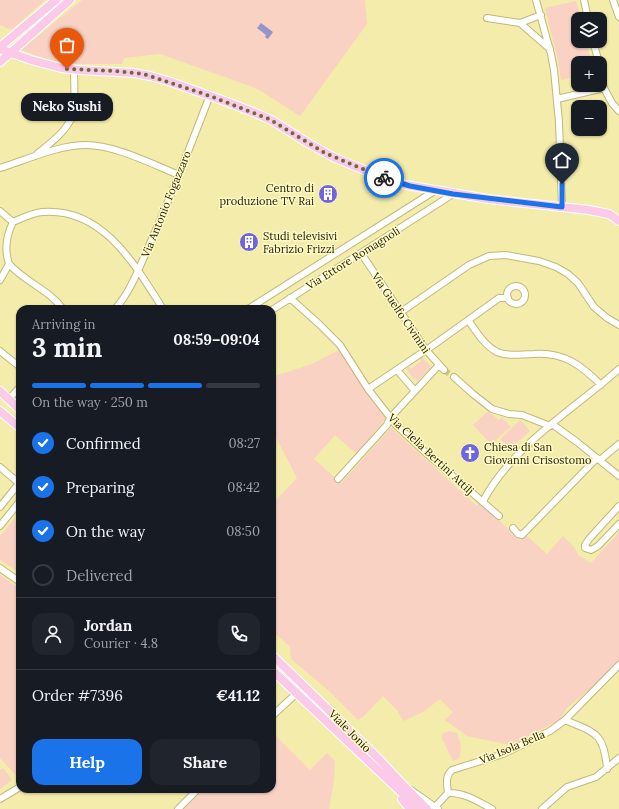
<!DOCTYPE html>
<meta charset="utf-8">
<style>
:root{--surface:#171b24;--page:#20242c;--text:#f1f3f6;--muted:#9ea1a6;--line:#363941;--accent:#1a73e8}
body{margin:0;font-family:Lora,serif;background:var(--page);color:var(--text);height:100vh;display:flex;flex-direction:column;font-size:15px;white-space:nowrap}
*{box-sizing:border-box;margin:0}
p{font-size:13px;color:var(--muted)}
.icon{flex:none;width:22px;height:22px;fill:none;stroke:currentColor;stroke-width:2;stroke-linecap:round;stroke-linejoin:round}
.map{position:relative;flex:1;overflow:hidden}
.details{position:absolute;left:16px;top:305px;width:260px;height:488px;display:flex;flex-direction:column;background:var(--surface);border-radius:12px;box-shadow:0 1px 3px #0004}
.details>*{flex:none}
.fabs{position:absolute;left:571px;top:12px;display:grid;gap:8px}
.fabs a{display:grid;place-items:center;width:36px;height:36px;border-radius:8px;background:var(--surface);box-shadow:0 1px 3px #0004;font-size:20px}
.pin{position:absolute;display:grid;place-items:center;width:34px;height:34px;color:#fff;margin:-41px -17px;border-radius:50% 50% 50% 0;rotate:-45deg;box-shadow:0 0 4px #0007}
.pin .icon{rotate:45deg}
.courier{position:absolute;display:grid;place-items:center;width:40px;height:40px;margin:-20px;border:3px solid #1a73e8;border-radius:50%;background:#fff;color:#222;box-shadow:0 1px 5px #0007}
.bubble{position:absolute;height:28px;border-radius:12px;background:var(--surface);box-shadow:0 1px 3px #0004;font-size:13px;font-weight:800;line-height:28px;text-align:center}
.summary em{font-style:normal;font-weight:800}
.summary div{display:flex;flex-direction:column-reverse}
.summary{display:flex;align-items:center;justify-content:space-between;height:68px;padding:0 16px}
h1{font-size:26px;font-weight:800;line-height:30px}
.bar{display:grid;grid-template-columns:repeat(4,1fr);gap:6px 4px;align-content:center;height:48px;padding:0 16px}
.bar i{height:5px;border-radius:3px;background:var(--line)}
.bar .on{background:var(--accent)}
.bar p{grid-column:span 4}
.line{display:flex;align-items:center;gap:10px;padding:0 16px;border-top:1px solid var(--line)}
.line div{flex:1}
.round{display:grid;place-items:center;flex:none;width:42px;height:42px;border-radius:12px;background:var(--page)}
ol{padding:0 16px;list-style:none}
li{display:flex;align-items:center;gap:12px;height:44px}
li p{margin-inline-start:auto}
li .icon{padding:4px;border-radius:50%;background:var(--accent);color:#fff;stroke-width:4}
li:last-child{color:var(--muted)}
li i{width:22px;height:22px;border:2px solid var(--line);border-radius:50%}
.primary-button{display:flex;gap:8px;margin-top:auto;padding:8px 16px}
.primary-button a{flex:1;height:46px;border-radius:12px;background:var(--accent);color:#fff;font-size:16px;font-weight:800;line-height:46px;text-align:center}
.primary-button a+a{background:var(--page);color:var(--text)}
.map>svg:first-child{display:block}
</style>
<div class="map">
<svg width="619" height="809" viewBox="0 0 619 809">
<rect width="100%" height="100%" fill="#f3ecaa"/>
<path fill="#f9d2c3" d="M 0,0 L 45,0 L 11,30 L 0,25 Z
M 82,0 L 365,0 L 367,24 L 300,116 L 261,91 L 250,86 L 160,54 L 124,58 L 122,64 L 78,64 L 50,60 L 21,50 Z
M 576,1 L 581,19 L 578,19 L 578,41 L 586,41 L 591,63 L 578,63 L 578,77 L 561,80 L 558,61 L 545,8 Z
M 341,349 L 363,385 L 386,418 L 357,454 L 335,435 L 314,459 L 341,483 L 391,428 L 477,506 L 479,502 L 517,537 L 523,539 L 527,536 L 547,554 L 563,536 L 575,548 L 578,555 L 591,563 L 619,532 L 619,661 L 596,684 L 566,709 L 561,718 L 554,723 L 510,745 L 467,736 L 445,720 L 453,712 L 440,699 L 423,712 L 403,721 L 397,710 L 383,696 L 364,716 L 358,720 L 330,692 L 291,659 L 290,647 L 277,635 L 272,635 L 272,504 L 297,478 L 272,430 L 272,377 L 312,364 Z
M 421,356 L 431,367 L 417,381 L 412,377 L 406,368 L 409,367 L 411,369 L 421,361 L 419,359 Z
M 487,412 L 493,415 L 498,420 L 483,434 L 502,417 L 511,427 L 491,444 L 473,425 Z
M 520,420 L 530,431 L 510,449 L 500,439 Z
M 14,519 L 20,525 L 20,573 L 0,560 L 0,536 Z
M 0,575 L 20,589 L 20,780 L 0,758 Z
M 449,731 L 457,733 C 461,743 462,749 459,759 L 453,761 L 442,739 L 442,734 Z
M 272,732 L 310,770 L 327,753 L 335,761 L 334,780 L 329,809 L 184,809 L 204,789 L 272,789 Z
M 3,768 L 12,780 L 0,789 L 0,770 Z"/>
<path fill="#9395cd" d="M 261,23 L 273,32 L 268,39 L 265,37 L 266,35 L 257,28 Z"/>
<g fill="none" stroke-linecap="round" stroke-linejoin="round">
<path stroke="#cac489" stroke-width="6" stroke-dasharray="6 3" stroke-linecap="butt" d="M 444,370 L 454,377"/>
<defs>
<path id="minor" d="M 536,0 L 551,54 L 554,70 L 559,122 L 562,207
M 584,0 L 588,19
M 613,0 L 619,17
M 487,18 L 520,23 L 541,15
M 520,23 L 550,49
M 593,41 L 599,63
M 600,69 L 604,88
M 557,99 L 604,88 L 612,103 L 619,111
M 37,154 C 49,144 65,133 72,117 C 76,108 74,81 74,70
M 0,168 C 26,160 58,145 86,145 C 115,145 152,164 179,175
M 0,211 L 13,222 C 22,218 32,213 42,212 C 103,207 135,265 163,309
M 361,253 L 426,350 L 444,370
M 9,264 C 25,282 48,289 63,309
M 0,280 L 9,264 C 4,249 6,236 13,222
M507 295a9 9 0 1 1 18 0a9 9 0 1 1-18 0Z
M 290,298 L 319,324 L 340,345 L 368,389 L 396,425 L 426,453 L 499,516
M 115,309 C 129,294 139,269 147,250 C 170,200 190,147 210,95
M 248,309 L 436,190
M 272,310 L 453,194
M 401,312 L 469,265 L 489,256 L 506,255 L 539,261 L 556,267 L 568,274 L 578,283 L 594,307 L 607,318 L 619,325
M 468,320 C 476,331 484,345 497,352 C 509,357 521,354 534,354 C 564,352 581,365 601,385
M 0,351 L 20,367
M 397,370 L 415,391
M 454,377 L 473,394 L 492,409 L 509,414 L 522,415 L 550,426
M 368,389 L 432,346 L 499,298 L 508,298
M 9,399 L 20,387
M 552,424 L 577,442 L 619,476
M 600,460 L 619,444
M 0,467 L 20,484
M 338,479 L 387,425 L 390,418 L 439,365
M 483,501 C 514,444 572,411 619,369
M 619,506 L 589,539 L 585,545 L 585,548 L 591,550 L 598,546 L 619,524
M 0,507 L 20,482
M 0,526 L 20,501
M 513,528 L 518,534 L 522,535 L 597,458
M 0,568 L 20,582
M 272,716 L 298,692 L 303,692 L 313,698
M 565,720 C 595,733 604,732 607,769
M 411,790 L 438,809
M 448,793 C 447,784 445,776 452,770 L 503,754 L 550,731 L 565,720 L 619,665
M 0,799 L 20,787
M 435,807 L 448,793 C 464,792 479,802 492,809
M 178,809 L 198,789
M 542,809 L 567,787 L 596,777 L 619,758"/>
<path id="major" d="M 0,47 L 56,0
M 0,49 L 31,60 L 61,68 L 79,70 L 134,73 L 150,76 L 168,81 L 230,103 L 260,115 L 273,121 L 308,143 L 333,157 L 381,177 L 406,185 L 488,199 L 589,210 L 609,214 L 619,221
M 0,62 L 70,0
M 0,391 L 20,410
M 0,411 L 20,428
M 272,655 L 377,757 L 403,785 L 427,809
M 272,670 L 419,809
M 402,799 L 410,809"/>
</defs>
<use href="#minor" stroke="#c1b979" stroke-width="8"/>
<use href="#major" stroke="#fff" stroke-width="10"/>
<use href="#minor" stroke="#fff" stroke-width="6"/>
<use href="#major" stroke="#fbcae8" stroke-width="8"/>
</g>
<g fill="none" stroke-linecap="round" stroke-linejoin="round">
<path stroke="#6d6940" stroke-width="4" stroke-dasharray="0 7.2" d="M 67,69 L 115,71 L 144,74 L 210,96 L 269,119 L 325,153 L 384,178"/>
<path stroke="#1a73e8" stroke-width="5" d="M 384,178 L 410,186 L 453,194 L 562,207 L 562,184"/>
</g>
<defs>
<symbol id="building-disc" viewBox="-11 -11 22 22"><circle r="9.5" fill="#6e65df" stroke="#fff9c5"/><path d="M-4-6H4V6H1V3H-1V6H-4ZM-2.5-4.3h1.7v1.8h-1.7ZM.8-4.3h1.7v1.8H.8ZM-2.5-1h1.7V.8h-1.7ZM.8-1h1.7V.8H.8Z" fill="#fff"/></symbol>
<symbol id="church-disc" viewBox="-11 -11 22 22"><circle r="9.5" fill="#6e65df" stroke="#fff9c5"/><path d="M-1.2-6h2.4v3.5h3.3v2.4h-3.3V6h-2.4V-.1h-3.3v-2.4h3.3Z" fill="#fff"/></symbol>
</defs>
<g fill-rule="evenodd">
<use href="#building-disc" x="317" y="183" width="22" height="22"/>
<use href="#building-disc" x="238" y="231" width="22" height="22"/>
<use href="#church-disc" x="459" y="442" width="22" height="22"/>
</g>
<g text-anchor="middle" dominant-baseline="central" stroke-width="3" stroke-linejoin="round" paint-order="stroke">
<g font-size="11" fill="#252207" stroke="#fff9c5" text-anchor="start">
<text x="314" y="188" text-anchor="end">Centro di<tspan x="314" dy="13">produzione TV Rai</tspan></text>
<text x="263" y="236">Studi televisivi<tspan x="263" dy="13">Fabrizio Frizzi</tspan></text>
<text x="484" y="447">Chiesa di San<tspan x="484" dy="13">Giovanni Crisostomo</tspan></text>
</g>
<g font-size="11" fill="#252207" stroke="#fff9c5">
<text transform="translate(166 204) rotate(-68)">Via Antonio Fogazzaro</text>
<text transform="translate(353 258) rotate(-32)">Via Ettore Romagnoli</text>
<text transform="translate(401 313) rotate(56)">Via Guelfo Civinini</text>
<text transform="translate(431 454) rotate(43)">Via Clelia Bertini Attilj</text>
<text transform="translate(350 731) rotate(45)">Viale Jonio</text>
<text transform="translate(512 747) rotate(-23)">Via Isola Bella</text>
</g>
</g>
</svg>
<div class="fabs">
<a><svg class="icon" aria-label="layers" viewBox="0 0 24 24"><path d="M12 4l9 5-9 5-9-5zM3 14l9 5 9-5"/></svg></a>
<a>+</a>
<a>−</a>
</div>
<div class="pin" style="left:67px;top:69px;background:#ea580c"><svg class="icon" aria-label="bag" viewBox="0 0 24 24"><path d="M5 8h14l-1 12H6zM9 8a3 3 0 0 1 6 0"/></svg></div>
<div class="pin" style="left:562px;top:184px;background:#1f2937"><svg class="icon" aria-label="home" viewBox="0 0 24 24"><path d="M3 11l9-7 9 7M6 9v11h12V9"/></svg></div>
<div class="courier" style="left:384px;top:178px"><svg class="icon" aria-label="bike" viewBox="0 0 24 24"><circle cx="6" cy="16" r="4"/><circle cx="18" cy="16" r="4"/><path d="M6 16l4-8h5l3 8M10 8l3 8H6M13 5h3"/></svg></div>
<div class="bubble" style="left:21px;top:93px;width:92px">Neko Sushi</div>
<section class="details">
<div class="summary"><div><h1>3 min</h1><p>Arriving in</p></div><em>08:59–09:04</em></div>
<div class="bar"><i class="on"></i><i class="on"></i><i class="on"></i><i></i><p>On the way · 250 m</p></div>
<ol>
<li><svg class="icon" aria-label="check" viewBox="0 0 24 24"><path d="M5 12l5 5 9-10"/></svg>Confirmed<p>08:27</p></li>
<li><svg class="icon" aria-label="check" viewBox="0 0 24 24"><path d="M5 12l5 5 9-10"/></svg>Preparing<p>08:42</p></li>
<li><svg class="icon" aria-label="check" viewBox="0 0 24 24"><path d="M5 12l5 5 9-10"/></svg>On the way<p>08:50</p></li>
<li><i></i>Delivered</li>
</ol>
<div class="line" style="height:72px"><a class="round"><svg class="icon" aria-label="person" viewBox="0 0 24 24"><circle cx="12" cy="8" r="4"/><path d="M4 21q1-7 8-7t8 7"/></svg></a><div><b>Jordan</b><p>Courier · 4.8</p></div><a class="round"><svg class="icon" aria-label="phone" viewBox="0 0 24 24"><path d="M5 4h4l2 5-3 2q2 4 5 5l2-3 5 2v4C11 20 4 13 5 4z"/></svg></a></div>
<div class="line" style="height:52px"><div>Order #7396</div><b>€41.12</b></div>
<div class="primary-button"><a>Help</a><a>Share</a></div>
</section>
</div>
